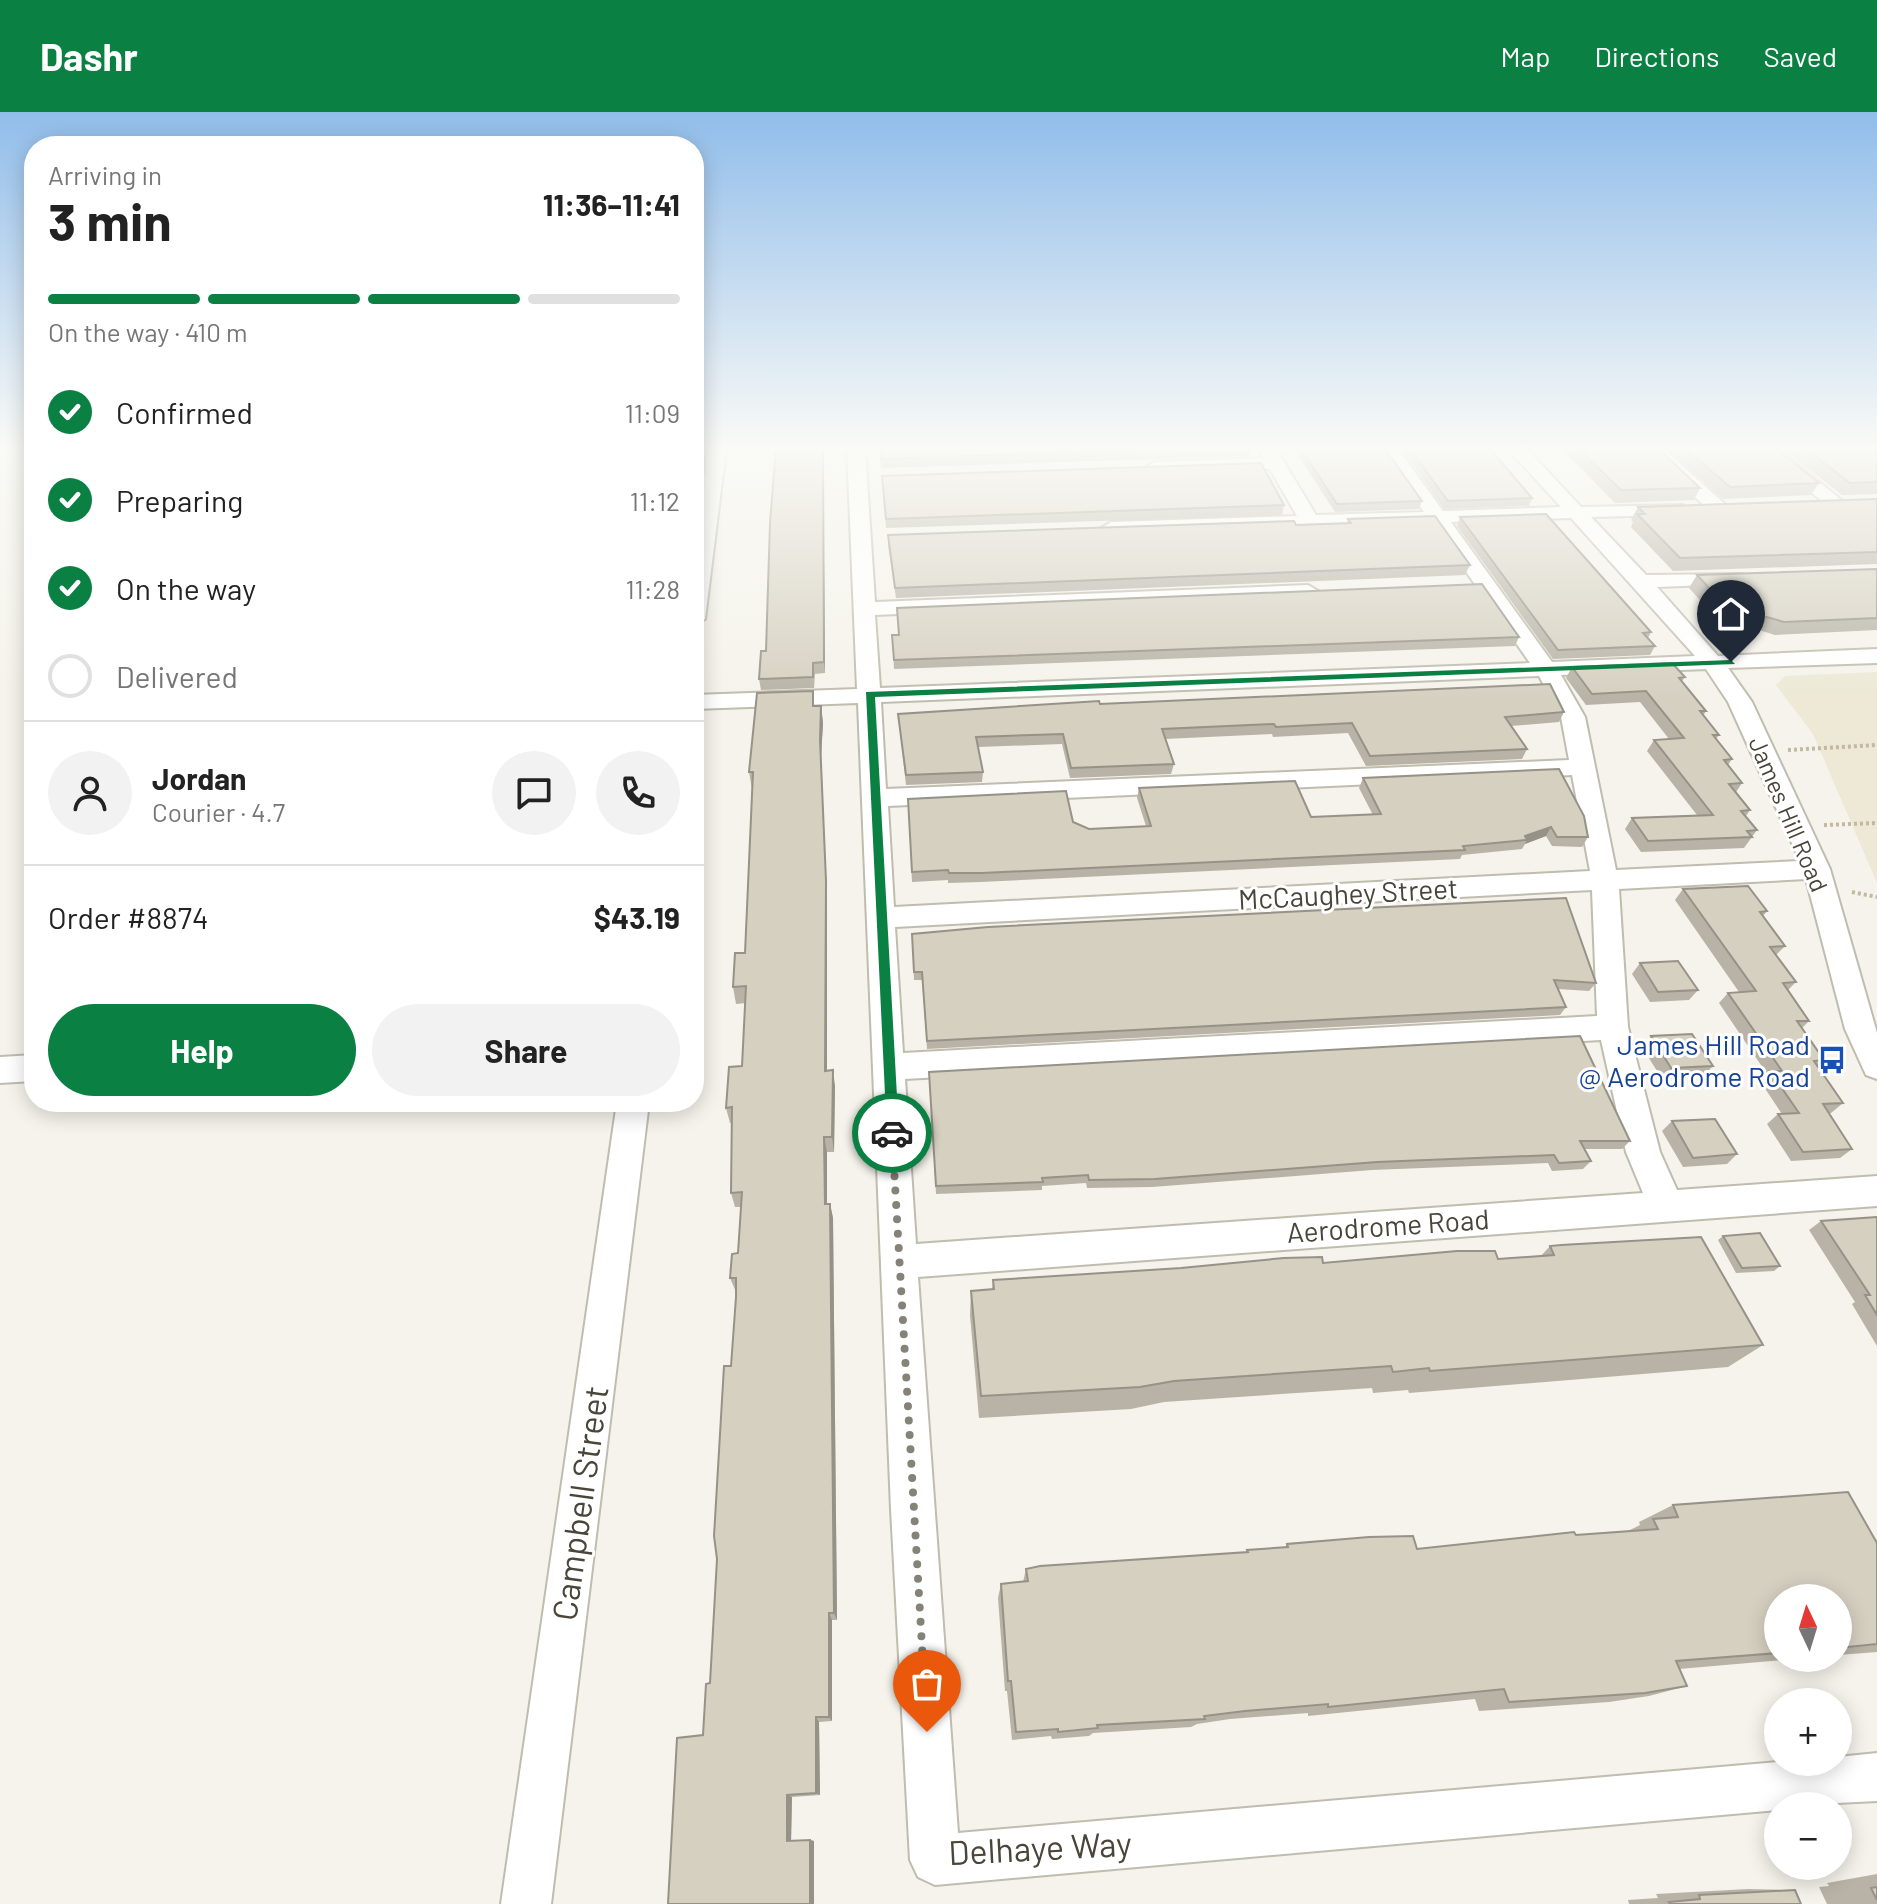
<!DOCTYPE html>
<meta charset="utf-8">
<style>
:root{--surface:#fff;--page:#f2f2f2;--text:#222;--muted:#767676;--line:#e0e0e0;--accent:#0b8043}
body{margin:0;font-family:Barlow,sans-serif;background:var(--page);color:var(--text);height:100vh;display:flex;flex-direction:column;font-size:30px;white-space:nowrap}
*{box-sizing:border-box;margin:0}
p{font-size:26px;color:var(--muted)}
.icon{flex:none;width:44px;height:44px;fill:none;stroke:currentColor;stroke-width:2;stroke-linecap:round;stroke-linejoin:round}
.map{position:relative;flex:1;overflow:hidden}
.sheet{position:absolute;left:24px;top:24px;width:680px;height:976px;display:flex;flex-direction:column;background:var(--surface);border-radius:32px;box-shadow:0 4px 20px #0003}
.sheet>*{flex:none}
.needle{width:52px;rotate:356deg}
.tools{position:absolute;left:1764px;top:1472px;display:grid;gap:16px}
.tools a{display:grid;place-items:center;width:88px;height:88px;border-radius:50%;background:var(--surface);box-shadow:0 4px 20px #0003;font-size:40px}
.pin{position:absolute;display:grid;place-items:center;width:68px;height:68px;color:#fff;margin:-82px -34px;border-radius:50% 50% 50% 0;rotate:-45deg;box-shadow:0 0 8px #0007}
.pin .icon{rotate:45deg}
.courier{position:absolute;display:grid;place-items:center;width:80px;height:80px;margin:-40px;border:6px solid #0b8043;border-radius:50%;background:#fff;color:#222;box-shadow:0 2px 10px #0007}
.head em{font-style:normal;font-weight:700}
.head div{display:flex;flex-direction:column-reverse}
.head{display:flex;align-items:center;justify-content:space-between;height:136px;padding:0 24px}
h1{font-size:52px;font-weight:700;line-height:60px}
.bar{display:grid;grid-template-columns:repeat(4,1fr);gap:12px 8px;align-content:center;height:96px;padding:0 24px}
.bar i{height:10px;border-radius:6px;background:var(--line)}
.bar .current{background:var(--accent)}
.bar p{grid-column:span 4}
.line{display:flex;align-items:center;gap:20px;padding:0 24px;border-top:2px solid var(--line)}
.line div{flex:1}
.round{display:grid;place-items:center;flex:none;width:84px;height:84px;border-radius:42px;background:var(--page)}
ol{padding:0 24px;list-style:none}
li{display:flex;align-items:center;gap:24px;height:88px}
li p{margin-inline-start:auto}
li .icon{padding:8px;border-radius:50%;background:var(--accent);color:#fff;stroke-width:4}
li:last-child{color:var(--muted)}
li i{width:44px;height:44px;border:4px solid var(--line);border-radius:50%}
.action{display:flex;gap:16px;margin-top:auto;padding:16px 24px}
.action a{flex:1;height:92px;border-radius:48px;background:var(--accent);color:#fff;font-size:32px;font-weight:700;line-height:92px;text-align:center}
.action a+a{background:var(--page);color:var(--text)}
header{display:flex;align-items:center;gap:48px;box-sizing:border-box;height:112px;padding:0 40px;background:var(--accent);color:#fff}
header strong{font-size:38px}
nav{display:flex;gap:44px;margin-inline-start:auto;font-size:28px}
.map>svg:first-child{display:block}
</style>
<header>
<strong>Dashr</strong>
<nav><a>Map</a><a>Directions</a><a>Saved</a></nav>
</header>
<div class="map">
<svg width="1877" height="1792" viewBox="0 0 1877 1792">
<rect width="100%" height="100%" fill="#f5f3eb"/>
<path fill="#ede9d6" d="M 1877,560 L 1877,771 L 1813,622 L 1776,573 L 1785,564 Z"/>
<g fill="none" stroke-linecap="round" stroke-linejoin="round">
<defs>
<path id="minor" d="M 708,337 L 726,337 L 705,507 L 694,513 L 694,435 Z
M 847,337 L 865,337 L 875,490 L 1308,473 L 1318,479 L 1308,485 L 875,503 L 880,576 L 1530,551 L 1432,411 L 1111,422 L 1101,416 L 1111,410 L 1297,404 L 1270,357 L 1155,360 L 1146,355 L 1155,350 L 1264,346 L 1258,337 L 1276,337 L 1316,403 L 1424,400 L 1380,337 L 1398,337 L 1443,399 L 1561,395 L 1508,337 L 1527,337 L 1581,395 L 1682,393 L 1684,397 L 1682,401 L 1675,403 L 1591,405 L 1646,463 L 1742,462 L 1745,466 L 1735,472 L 1657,475 L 1718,544 L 1877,537 L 1877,551 L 1728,556 L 1752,590 L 1830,757 L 1877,921 L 1877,967 L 1866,963 L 1845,917 L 1806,767 L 1619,777 L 1628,915 L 1660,1040 L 1677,1078 L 1877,1064 L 1877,1094 L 918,1165 L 958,1721 L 1778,1650 L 1838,1650 L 1838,1645 L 1877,1641 L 1877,1689 L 1778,1694 L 1778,1698 L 935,1773 L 918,1765 L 910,1748 L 891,1397 L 858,591 L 694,597 L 694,583 L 857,577 ZM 1571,406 L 1695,544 L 1552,550 L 1451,410 ZM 1706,557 L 1728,590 L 1800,749 L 1616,758 L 1585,605 L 1561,563 ZM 1539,564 L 1561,605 L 1569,648 L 886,677 L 881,590 ZM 1572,663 L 1590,759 L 894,795 L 888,694 ZM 1592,778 L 1597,904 L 903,941 L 895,815 ZM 1601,928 L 1626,1040 L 1643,1081 L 916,1132 L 905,967 Z
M 1644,337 L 1663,337 L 1725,392 L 1727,396 L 1725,400 L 1711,400 Z
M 1759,337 L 1779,337 L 1845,391 L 1843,395 L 1829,395 Z
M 34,943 L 34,969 L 0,971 L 0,945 Z
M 617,990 L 649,990 L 551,1792 L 501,1792 Z"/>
</defs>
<use href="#minor" stroke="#c0bcae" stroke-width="4"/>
<path stroke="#c1b9a0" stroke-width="4" stroke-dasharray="3 3" stroke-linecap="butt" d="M 1788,638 L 1877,633
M 1824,713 L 1877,711
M 1852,780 L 1877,785"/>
<use href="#minor" fill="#fff" fill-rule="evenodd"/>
</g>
<path fill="#b8b3a6" d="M 776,337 L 823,337 L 825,561 L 815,562 L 814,576 L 761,578 L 759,567 L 766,539 Z
M 879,337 L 1251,337 L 1249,344 L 881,356 Z
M 1294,337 L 1385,337 L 1422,389 L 1419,397 L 1335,400 Z
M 1402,337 L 1490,337 L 1532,386 L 1529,394 L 1444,397 Z
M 1562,337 L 1659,337 L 1700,376 L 1694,388 L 1615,391 Z
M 1666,337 L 1777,337 L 1819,371 L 1811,383 L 1723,387 Z
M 1783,337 L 1877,337 L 1877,382 L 1842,383 Z
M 882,364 L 1284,393 L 1282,403 L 886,416 Z
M 1877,387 L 1877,452 L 1673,459 L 1631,415 L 1633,410 L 1631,408 L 1638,395 Z
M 1460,405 L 1651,520 L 1648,526 L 1655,534 L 1650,543 L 1553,547 L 1457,414 Z
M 1348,407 L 1470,453 L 1465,463 L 896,486 L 888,433 L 888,423 L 1296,413 L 1347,411 Z
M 1877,457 L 1877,518 L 1775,523 L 1759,518 L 1729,520 L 1689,476 L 1697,463 Z
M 892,523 L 1519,525 L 1515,534 L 894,557 Z
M 1572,555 L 1685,565 L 1682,569 L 1706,599 L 1703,604 L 1719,623 L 1716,627 L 1732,647 L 1728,653 L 1742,671 L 1736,680 L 1750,698 L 1746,704 L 1757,718 L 1744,736 L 1641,740 L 1625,717 L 1632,706 L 1697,703 L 1647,639 L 1654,628 L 1669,627 L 1640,590 L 1586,593 L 1566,566 Z
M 1100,592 L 1564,600 L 1559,610 L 1511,614 L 1527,637 L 1522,647 L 1366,654 L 1348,621 L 1273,625 L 1272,622 L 1165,627 L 1174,652 L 1171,662 L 1070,666 L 1062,632 L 978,635 L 983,660 L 982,670 L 906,673 L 898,602 Z
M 814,594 L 821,594 L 823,611 L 821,645 L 827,786 L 827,958 L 835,974 L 834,1040 L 827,1040 L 827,1092 L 830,1092 L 833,1106 L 837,1508 L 832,1508 L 832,1609 L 819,1610 L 820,1683 L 792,1685 L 791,1729 L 810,1728 L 814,1729 L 814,1792 L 703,1623 L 710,1571 L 736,1180 L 730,1166 L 738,1141 L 741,1095 L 735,1095 L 731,1081 L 732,1011 L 730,1011 L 726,996 L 742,954 L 746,891 L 736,892 L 733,875 L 745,841 L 752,677 L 749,660 Z
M 1363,666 L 1588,725 L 1582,735 L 1552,734 L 1546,724 L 1525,732 L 1522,737 L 1462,743 L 1460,747 L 981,770 L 948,771 L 948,768 L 912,770 L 908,687 L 1073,710 L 1089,717 L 1146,714 L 1137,686 L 1139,676 L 1311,705 L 1373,703 L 1359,676 Z
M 1683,777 L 1767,799 L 1763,804 L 1785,834 L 1776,843 L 1796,870 L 1788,878 L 1809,909 L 1802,916 L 1824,948 L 1817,954 L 1843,991 L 1831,1001 L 1829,1001 L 1852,1037 L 1840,1046 L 1791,1049 L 1767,1012 L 1778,1002 L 1782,1002 L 1760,969 L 1767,962 L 1719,891 L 1728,881 L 1739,880 L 1675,788 Z
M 988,815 L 1596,871 L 1589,879 L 1558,877 L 1566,895 L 1560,903 L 927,937 L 922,868 L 914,868 L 912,822 Z
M 1640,851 L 1698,878 L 1689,888 L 1650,890 L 1632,862 Z
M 1651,924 L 1713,954 L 1703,964 L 1662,967 L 1642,935 Z
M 929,960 L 1630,1029 L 1622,1037 L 1584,1037 L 1591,1049 L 1583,1057 L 1552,1059 L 1548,1051 L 1372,1058 L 1152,1075 L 1087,1076 L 1086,1071 L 1042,1074 L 1042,1078 L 936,1082 Z
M 1672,1009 L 1737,1042 L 1727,1052 L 1683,1055 L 1662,1019 Z
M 1877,1105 L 1877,1234 L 1852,1192 L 1855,1190 L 1809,1118 L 1821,1109 Z
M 1723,1124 L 1780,1154 L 1774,1159 L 1736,1161 L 1718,1128 Z
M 1550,1134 L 1763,1233 L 1728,1255 L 1409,1281 L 1408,1278 L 1373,1281 L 1372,1276 L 1164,1290 L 1131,1297 L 979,1306 L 970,1203 L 971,1179 L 992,1177 L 993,1168 L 1323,1151 L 1498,1147 L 1541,1144 Z
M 1673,1393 L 1877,1431 L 1877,1540 L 1838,1543 L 1838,1486 L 1778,1486 L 1778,1546 L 1806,1546 L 1679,1557 L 1687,1574 L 1649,1584 L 1609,1590 L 1479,1599 L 1475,1587 L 1308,1604 L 1308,1601 L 1230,1607 L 1197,1612 L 1191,1615 L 1093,1621 L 1089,1624 L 1052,1627 L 1051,1624 L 1012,1628 L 1007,1579 L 1005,1579 L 998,1486 L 1001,1472 L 1023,1470 L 1026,1457 L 1245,1441 L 1247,1438 L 1285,1435 L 1287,1432 L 1417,1437 L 1628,1419 L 1640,1413 L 1639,1410 Z
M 1877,1762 L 1877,1792 L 1827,1792 L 1819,1775 L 1829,1774 L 1827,1771 Z
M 1748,1777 L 1795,1778 L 1801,1792 L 1629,1792 L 1628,1788 L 1658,1786 L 1656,1782 Z"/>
<path fill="#969287" d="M 823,337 L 825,561 L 824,550 Z
M 821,594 L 823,611 L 821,645 L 827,786 L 827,974 L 825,959 L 820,628 Z
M 1551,715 L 1546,724 L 1525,732 L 1527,728 L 1525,724 Z
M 833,958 L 835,974 L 834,1040 L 832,1025 Z
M 824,1025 L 827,1040 L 827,1107 L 825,1092 Z
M 830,1092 L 833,1106 L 837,1508 L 834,1501 Z
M 829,1501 L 832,1508 L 832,1609 L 829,1605 Z
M 816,1605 L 819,1610 L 820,1683 L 816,1681 Z
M 787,1683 L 792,1685 L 791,1730 L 787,1729 Z
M 810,1728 L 814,1729 L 814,1792 L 810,1792 Z"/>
<path fill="#d6d0c1" stroke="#969287" stroke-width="2" d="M 776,337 L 823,337 L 824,550 L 813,551 L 813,565 L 759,567 L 761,539 L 766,539 L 770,410 Z
M 880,337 L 1177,337 L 881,347 Z
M 1301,337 L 1385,337 L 1422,389 L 1337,392 Z
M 1410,337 L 1490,337 L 1532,386 L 1448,389 Z
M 1579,337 L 1659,337 L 1700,376 L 1621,378 Z
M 1686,337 L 1777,337 L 1819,371 L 1730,375 Z
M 1806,337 L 1877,337 L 1877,370 L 1850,371 Z
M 1261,351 L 1284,393 L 886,407 L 882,364 Z
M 1877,387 L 1877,440 L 1680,446 L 1637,402 L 1645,402 L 1638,395 Z
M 1546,402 L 1651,520 L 1643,521 L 1655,534 L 1558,538 L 1460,405 Z
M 1435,404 L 1470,453 L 895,476 L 888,423 L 1294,409 L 1296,413 L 1351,411 L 1348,407 Z
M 1877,457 L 1877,506 L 1784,510 L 1767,505 L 1738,507 L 1697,463 Z
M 1482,472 L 1519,525 L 894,548 L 892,523 L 899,523 L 897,496 Z
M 1672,551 L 1685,565 L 1679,566 L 1706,599 L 1700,599 L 1719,623 L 1713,623 L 1732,647 L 1724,648 L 1742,671 L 1729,672 L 1750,698 L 1741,699 L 1757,718 L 1747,719 L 1752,725 L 1648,729 L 1632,706 L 1713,703 L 1654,628 L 1684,626 L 1646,579 L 1592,582 L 1572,555 Z
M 1550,572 L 1564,600 L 1505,605 L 1527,637 L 1370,644 L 1352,611 L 1276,615 L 1274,612 L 1162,617 L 1174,652 L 1071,656 L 1063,622 L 976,625 L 983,660 L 906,663 L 898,602 L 1099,589 L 1100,592 Z
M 813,579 L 813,594 L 821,594 L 820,628 L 826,769 L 825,959 L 833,958 L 832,1025 L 824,1025 L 825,1092 L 830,1092 L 834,1501 L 829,1501 L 829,1605 L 816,1605 L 816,1681 L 787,1683 L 787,1729 L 810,1728 L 810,1792 L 668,1792 L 677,1626 L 703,1623 L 706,1572 L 710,1571 L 717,1447 L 714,1424 L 724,1254 L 731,1254 L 736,1185 L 736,1166 L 730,1166 L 732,1142 L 738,1141 L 742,1080 L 731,1081 L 732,995 L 726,996 L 729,955 L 742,954 L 746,874 L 733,875 L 735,841 L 745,841 L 753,660 L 749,660 L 757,581 Z
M 1559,657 L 1584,704 L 1588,725 L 1557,725 L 1551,715 L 1525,724 L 1527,728 L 1463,734 L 1465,738 L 982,761 L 949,761 L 948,758 L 912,760 L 908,687 L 1066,679 L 1073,710 L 1089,717 L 1151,714 L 1139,676 L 1295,669 L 1311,705 L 1381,702 L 1363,666 Z
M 1748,774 L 1767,799 L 1760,800 L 1785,834 L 1770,835 L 1796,870 L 1783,871 L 1809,909 L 1797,909 L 1824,948 L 1814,949 L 1843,991 L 1823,992 L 1852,1037 L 1803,1040 L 1778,1002 L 1799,1001 L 1770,959 L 1782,959 L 1728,881 L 1756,879 L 1683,777 Z
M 1566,786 L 1596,871 L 1554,868 L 1566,895 L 927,929 L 922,860 L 914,860 L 912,822 L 988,815 Z
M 1678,849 L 1698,878 L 1658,880 L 1640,851 Z
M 1692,922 L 1713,954 L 1671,956 L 1651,924 Z
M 1580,924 L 1630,1029 L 1580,1029 L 1591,1049 L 1559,1051 L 1554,1043 L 1377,1050 L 1155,1067 L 1089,1068 L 1088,1063 L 1042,1066 L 1043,1070 L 936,1074 L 929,960 Z
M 1715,1007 L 1737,1042 L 1693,1046 L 1672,1009 Z
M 1877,1105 L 1877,1203 L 1865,1183 L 1870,1183 L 1821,1109 Z
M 1760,1121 L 1780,1154 L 1742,1156 L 1723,1124 Z
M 1701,1125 L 1763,1233 L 1430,1259 L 1429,1256 L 1393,1260 L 1391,1254 L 1174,1269 L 1140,1275 L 981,1284 L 971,1179 L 994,1177 L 993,1168 L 1181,1156 L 1284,1146 L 1322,1145 L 1323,1151 L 1457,1139 L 1495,1139 L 1498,1147 L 1554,1143 L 1550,1134 L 1561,1133 Z
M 1848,1380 L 1877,1431 L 1877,1532 L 1838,1536 L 1838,1486 L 1778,1486 L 1778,1541 L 1676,1549 L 1687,1574 L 1645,1581 L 1509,1590 L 1504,1577 L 1328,1595 L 1328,1592 L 1245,1599 L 1204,1604 L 1205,1607 L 1097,1613 L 1098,1616 L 1058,1620 L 1058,1617 L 1016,1620 L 1011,1569 L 1008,1569 L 1001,1472 L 1028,1469 L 1026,1457 L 1040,1454 L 1248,1440 L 1247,1438 L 1288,1435 L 1287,1432 L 1369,1425 L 1413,1424 L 1417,1437 L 1574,1420 L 1576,1423 L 1658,1417 L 1653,1407 L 1678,1405 L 1673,1393 Z
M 1877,1775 L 1877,1788 L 1871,1776 Z
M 1795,1778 L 1801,1792 L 1670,1792 L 1669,1790 L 1700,1787 L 1699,1783 Z"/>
<linearGradient id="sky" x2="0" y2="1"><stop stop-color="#90bdea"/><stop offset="0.57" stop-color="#fafaf6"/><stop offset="1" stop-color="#fafaf6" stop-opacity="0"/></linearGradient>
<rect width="1877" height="588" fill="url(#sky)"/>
<path fill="#0b8043" d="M 1731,548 L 1735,552 L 875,585 L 899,1021 L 892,1027 L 887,1025 L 866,580 Z"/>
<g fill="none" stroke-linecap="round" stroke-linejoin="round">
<path stroke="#858277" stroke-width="8" stroke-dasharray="0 14.4" d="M 892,1021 L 927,1620"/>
</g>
<defs>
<symbol id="bus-bare" viewBox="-9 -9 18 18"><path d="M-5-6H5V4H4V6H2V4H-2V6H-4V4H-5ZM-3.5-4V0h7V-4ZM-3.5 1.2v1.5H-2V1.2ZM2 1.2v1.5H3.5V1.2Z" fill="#1a4fb4" stroke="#fff" stroke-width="2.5" paint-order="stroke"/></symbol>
</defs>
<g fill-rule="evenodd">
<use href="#bus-bare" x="1812" y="928" width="40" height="40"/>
</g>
<g text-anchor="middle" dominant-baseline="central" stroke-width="6" stroke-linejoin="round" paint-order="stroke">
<g font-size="24" fill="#494539" stroke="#fff">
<text transform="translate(1789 702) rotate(67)">James Hill Road</text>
</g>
<g font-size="28" fill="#494539" stroke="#fff">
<text transform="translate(1348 781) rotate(-3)">McCaughey Street</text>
<text transform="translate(1388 1113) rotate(-4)">Aerodrome Road</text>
</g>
<g font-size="28" fill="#164399" stroke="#fff" text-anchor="end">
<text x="1810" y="932">James Hill Road<tspan x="1810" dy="32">@ Aerodrome Road</tspan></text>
</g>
<g font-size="34" fill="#494539" stroke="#fff">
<text transform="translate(579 1391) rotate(-82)">Campbell Street</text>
<text transform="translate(1040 1735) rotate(-3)">Delhaye Way</text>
</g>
</g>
</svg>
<div class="tools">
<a><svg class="needle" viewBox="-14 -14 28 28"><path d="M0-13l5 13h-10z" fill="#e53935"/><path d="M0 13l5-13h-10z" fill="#767676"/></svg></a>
<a>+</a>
<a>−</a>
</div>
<div class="pin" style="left:927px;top:1620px;background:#ea580c"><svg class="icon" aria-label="bag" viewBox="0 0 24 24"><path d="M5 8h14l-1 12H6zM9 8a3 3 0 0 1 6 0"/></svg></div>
<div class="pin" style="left:1731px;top:550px;background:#1f2937"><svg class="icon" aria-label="home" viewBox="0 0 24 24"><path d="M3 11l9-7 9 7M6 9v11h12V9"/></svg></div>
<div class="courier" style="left:892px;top:1021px"><svg class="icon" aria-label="car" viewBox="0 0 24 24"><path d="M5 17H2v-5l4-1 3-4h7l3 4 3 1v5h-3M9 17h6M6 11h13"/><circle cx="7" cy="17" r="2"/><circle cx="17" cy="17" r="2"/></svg></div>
<section class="sheet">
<div class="head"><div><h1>3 min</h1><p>Arriving in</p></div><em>11:36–11:41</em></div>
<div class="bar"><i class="current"></i><i class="current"></i><i class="current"></i><i></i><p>On the way · 410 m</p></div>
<ol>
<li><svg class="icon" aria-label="check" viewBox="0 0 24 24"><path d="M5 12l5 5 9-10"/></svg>Confirmed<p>11:09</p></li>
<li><svg class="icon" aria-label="check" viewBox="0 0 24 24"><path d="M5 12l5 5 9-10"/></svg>Preparing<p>11:12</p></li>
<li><svg class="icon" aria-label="check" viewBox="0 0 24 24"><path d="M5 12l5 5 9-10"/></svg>On the way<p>11:28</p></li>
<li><i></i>Delivered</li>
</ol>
<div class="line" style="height:144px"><a class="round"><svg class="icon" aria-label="person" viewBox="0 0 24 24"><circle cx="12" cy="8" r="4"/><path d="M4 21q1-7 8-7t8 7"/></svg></a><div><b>Jordan</b><p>Courier · 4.7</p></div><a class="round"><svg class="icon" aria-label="chat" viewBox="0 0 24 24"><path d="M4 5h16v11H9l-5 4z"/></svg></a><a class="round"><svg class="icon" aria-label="phone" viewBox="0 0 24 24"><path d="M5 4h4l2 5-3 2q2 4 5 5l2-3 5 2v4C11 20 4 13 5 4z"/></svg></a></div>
<div class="line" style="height:104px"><div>Order #8874</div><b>$43.19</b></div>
<div class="action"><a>Help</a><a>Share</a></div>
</section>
</div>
